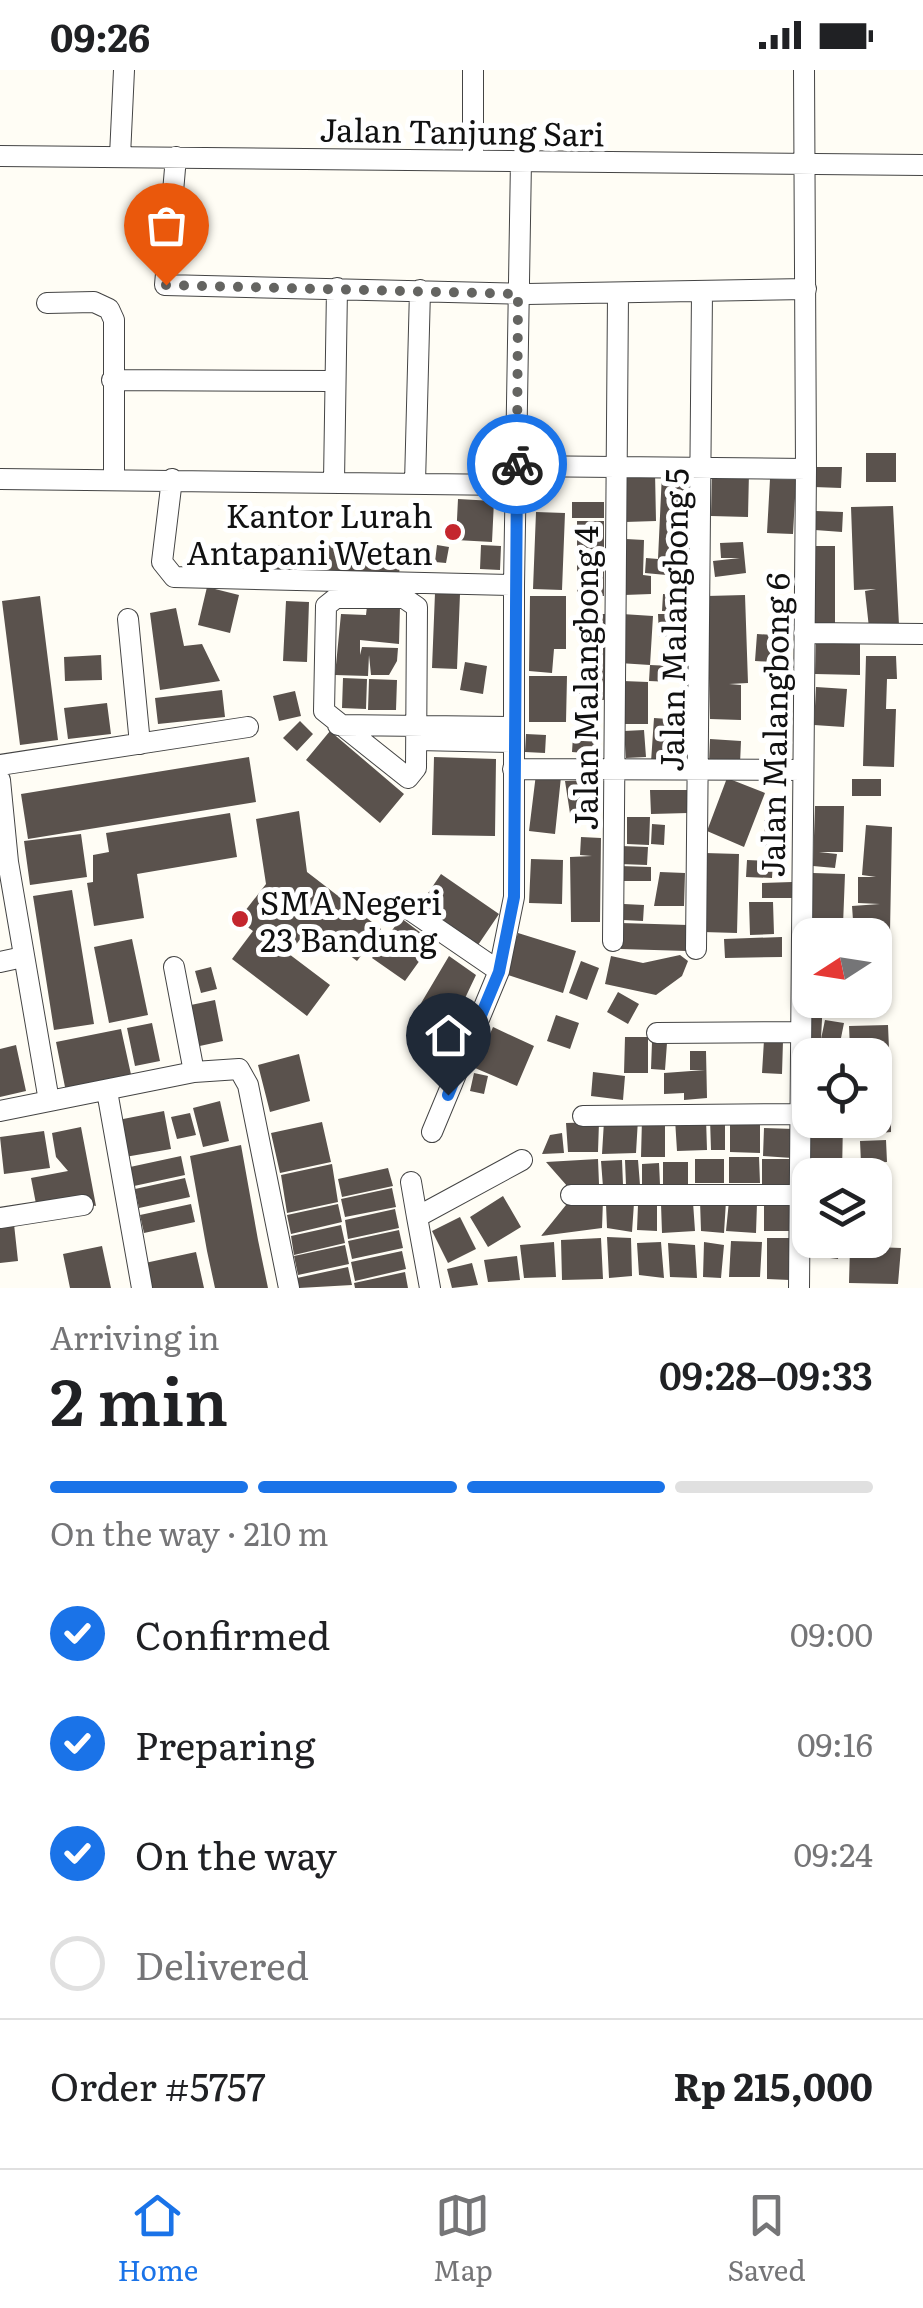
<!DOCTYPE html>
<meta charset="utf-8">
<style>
:root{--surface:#fff;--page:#f2f2f2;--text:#202124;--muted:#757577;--line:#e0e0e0;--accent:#1a73e8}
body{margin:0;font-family:Literata,serif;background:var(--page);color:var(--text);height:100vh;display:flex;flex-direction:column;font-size:38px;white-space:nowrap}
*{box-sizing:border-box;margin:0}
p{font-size:32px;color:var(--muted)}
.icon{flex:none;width:55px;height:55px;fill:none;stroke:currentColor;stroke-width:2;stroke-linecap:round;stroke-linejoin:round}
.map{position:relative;height:1218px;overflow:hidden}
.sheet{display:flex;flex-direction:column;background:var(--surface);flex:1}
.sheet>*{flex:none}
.needle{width:65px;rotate:258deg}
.tools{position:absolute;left:792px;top:848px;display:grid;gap:20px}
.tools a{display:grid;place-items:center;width:100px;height:100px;border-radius:20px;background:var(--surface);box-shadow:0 2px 8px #0004;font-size:50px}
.pin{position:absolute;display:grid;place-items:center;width:85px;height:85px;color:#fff;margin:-102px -42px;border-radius:50% 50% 50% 0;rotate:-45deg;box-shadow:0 0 10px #0007}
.pin .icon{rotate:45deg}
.courier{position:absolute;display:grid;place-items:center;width:100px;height:100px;margin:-50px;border:8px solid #1a73e8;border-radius:50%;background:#fff;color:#222;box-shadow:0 2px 12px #0007}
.summary em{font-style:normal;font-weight:600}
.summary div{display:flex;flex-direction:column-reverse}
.summary{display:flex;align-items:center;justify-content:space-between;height:170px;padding:0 50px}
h1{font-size:65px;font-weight:600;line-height:75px}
.bar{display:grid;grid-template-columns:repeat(4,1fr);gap:15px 10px;align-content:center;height:120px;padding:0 50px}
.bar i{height:12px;border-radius:8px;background:var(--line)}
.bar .on{background:var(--accent)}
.bar p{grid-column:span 4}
.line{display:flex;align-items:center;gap:25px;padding:0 50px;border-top:2px solid var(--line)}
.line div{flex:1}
ol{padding:0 50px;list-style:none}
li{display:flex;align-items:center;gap:30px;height:110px}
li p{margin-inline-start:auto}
li .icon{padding:10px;border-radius:50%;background:var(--accent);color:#fff;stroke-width:4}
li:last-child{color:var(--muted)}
li i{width:55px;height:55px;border:5px solid var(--line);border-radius:50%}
.status{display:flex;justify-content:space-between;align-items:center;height:70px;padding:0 50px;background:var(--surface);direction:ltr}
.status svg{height:28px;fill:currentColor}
.tab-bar{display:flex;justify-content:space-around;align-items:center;height:140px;border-top:2px solid var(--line);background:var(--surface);font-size:28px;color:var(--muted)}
.tab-bar a{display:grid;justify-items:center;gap:5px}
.tab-bar .on{color:var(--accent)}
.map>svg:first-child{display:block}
</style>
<div class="status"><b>09:26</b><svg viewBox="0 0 49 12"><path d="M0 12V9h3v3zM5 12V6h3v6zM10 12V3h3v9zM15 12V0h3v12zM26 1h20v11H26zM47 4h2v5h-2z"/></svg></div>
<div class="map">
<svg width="923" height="1218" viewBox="0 0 923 1218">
<rect width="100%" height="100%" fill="#fffdf5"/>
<path fill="#5a524d" d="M 866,383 L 896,383 L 896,412 L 866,412 Z
M 815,397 L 842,397 L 841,418 L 814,417 Z
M 712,401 L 749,402 L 748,447 L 711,446 Z
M 655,402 L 656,451 L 625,452 L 623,403 Z
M 662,403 L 692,405 L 688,489 L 678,489 L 677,506 L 645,503 L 646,488 L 658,489 Z
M 770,409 L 796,410 L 793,464 L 767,463 Z
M 458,429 L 494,431 L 492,472 L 456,470 Z
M 572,432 L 604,432 L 604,448 L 572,448 Z
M 893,436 L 899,555 L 869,558 L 865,521 L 876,519 L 854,520 L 851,437 Z
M 816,441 L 843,442 L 842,462 L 815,460 Z
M 536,442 L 565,443 L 562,520 L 533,519 Z
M 577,451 L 604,451 L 604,526 L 577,526 Z
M 626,469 L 644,470 L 643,505 L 651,506 L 651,524 L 624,525 Z
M 743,472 L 746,503 L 715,507 L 713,491 L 740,488 L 721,488 L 720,473 Z
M 437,475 L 449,477 L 446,493 L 435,492 Z
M 481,475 L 501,476 L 500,500 L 480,499 Z
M 240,476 L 402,475 L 417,477 L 416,496 L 401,495 L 401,482 L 399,505 L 205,501 L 207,482 Z
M 814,476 L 835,476 L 835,555 L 815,555 Z
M 207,517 L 239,525 L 230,563 L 198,555 Z
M 435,523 L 460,524 L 457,599 L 432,598 Z
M 663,524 L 689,525 L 687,542 L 662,541 Z
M 745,525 L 748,613 L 729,614 L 741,615 L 741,650 L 710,649 L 707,526 Z
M 40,526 L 58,670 L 20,675 L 2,531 Z
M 530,526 L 566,526 L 566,579 L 554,579 L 552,603 L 529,601 Z
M 286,531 L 309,532 L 307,592 L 283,591 Z
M 367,536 L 400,537 L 399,574 L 360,570 L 360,585 L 362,577 L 398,578 L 397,591 L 389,605 L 371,605 L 369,585 L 368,606 L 335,605 L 341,544 L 366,545 Z
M 176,538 L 184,576 L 202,574 L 220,611 L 160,620 L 150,543 Z
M 581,544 L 609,544 L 606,630 L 579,629 Z
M 622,544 L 653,546 L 650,595 L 672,596 L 672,612 L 649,611 L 650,595 L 619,593 Z
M 658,544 L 676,544 L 677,567 L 659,567 Z
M 757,564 L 790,566 L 789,593 L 755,591 Z
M 816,568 L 860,570 L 860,605 L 815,604 Z
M 101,585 L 102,610 L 65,611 L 64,587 Z
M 866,586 L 896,586 L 897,609 L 887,609 L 886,639 L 896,639 L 894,697 L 863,696 Z
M 465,592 L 487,596 L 483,624 L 460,620 Z
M 529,606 L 567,606 L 566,652 L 529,652 Z
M 343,608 L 367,609 L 366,639 L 342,638 Z
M 369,609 L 397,610 L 396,640 L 368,640 Z
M 623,611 L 648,612 L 648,654 L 623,654 Z
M 816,617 L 847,619 L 844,657 L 814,655 Z
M 222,620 L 225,647 L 158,654 L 155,628 Z
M 295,621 L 301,646 L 279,651 L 273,626 Z
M 107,633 L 111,664 L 68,669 L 64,638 Z
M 654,648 L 682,650 L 679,694 L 651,692 Z
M 300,651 L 313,664 L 297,681 L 283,668 Z
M 644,660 L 646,687 L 626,688 L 624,661 Z
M 330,661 L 404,724 L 380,753 L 306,690 Z
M 526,664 L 546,665 L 545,683 L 525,682 Z
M 573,666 L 598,667 L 597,684 L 572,682 Z
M 770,666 L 788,669 L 783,694 L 765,691 Z
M 710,669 L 741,671 L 740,694 L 709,692 Z
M 249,687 L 256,732 L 28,769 L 21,724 Z
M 434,687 L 496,689 L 495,766 L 432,765 Z
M 536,704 L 561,707 L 555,764 L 529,761 Z
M 727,708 L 765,723 L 744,777 L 707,761 Z
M 852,709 L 881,709 L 881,726 L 852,726 Z
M 600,710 L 600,734 L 592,734 L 591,751 L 571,750 L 565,711 Z
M 650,720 L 688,720 L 688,743 L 651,744 Z
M 815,736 L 844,736 L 843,782 L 819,782 L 837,784 L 835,798 L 813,796 Z
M 299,741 L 307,802 L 381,859 L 357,891 L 336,875 L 329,883 L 304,864 L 289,884 L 330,915 L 307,946 L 232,889 L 253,861 L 238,850 L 266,814 L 256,749 Z
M 230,743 L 237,787 L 137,804 L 144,848 L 94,856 L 87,813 L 93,812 L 93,785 L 109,782 L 106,763 Z
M 627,747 L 650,747 L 649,775 L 627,774 Z
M 787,749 L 789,785 L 766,786 L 764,750 Z
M 652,754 L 665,755 L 664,775 L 651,774 Z
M 866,755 L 892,757 L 890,862 L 854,864 L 852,836 L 880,834 L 858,833 L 858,807 L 876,807 L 862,805 Z
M 81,764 L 87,807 L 30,815 L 24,771 Z
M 581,767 L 601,768 L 600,852 L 571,852 L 570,787 L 592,786 L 580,785 Z
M 621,776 L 648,777 L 647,795 L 620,794 Z
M 705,783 L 739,784 L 737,863 L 703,862 Z
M 531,789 L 563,790 L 562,834 L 529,833 Z
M 747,790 L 773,791 L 772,808 L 746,807 Z
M 620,796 L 651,797 L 651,811 L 620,811 Z
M 660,802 L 685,803 L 684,836 L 654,836 Z
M 813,803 L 845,804 L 843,855 L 811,853 Z
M 441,804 L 499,844 L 478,875 L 420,835 Z
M 792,812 L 792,828 L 762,828 L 762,813 Z
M 72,820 L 94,954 L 54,960 L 33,826 Z
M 749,832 L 773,832 L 774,864 L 750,865 Z
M 624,834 L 644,835 L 643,851 L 623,850 Z
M 401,848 L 433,872 L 405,911 L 372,888 Z
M 621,853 L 688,855 L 687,881 L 621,879 Z
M 518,863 L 576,881 L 563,923 L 505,904 Z
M 782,867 L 782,887 L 725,888 L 724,869 Z
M 132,869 L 148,945 L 109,953 L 94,877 Z
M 680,885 L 688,891 L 682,906 L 656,925 L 605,914 L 611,886 L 643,893 Z
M 449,886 L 476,905 L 449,962 L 417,940 Z
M 581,891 L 599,898 L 587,930 L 569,923 Z
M 211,897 L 217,919 L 201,923 L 195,901 Z
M 875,915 L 888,915 L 887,936 L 858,935 L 859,930 L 875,930 Z
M 618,922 L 639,934 L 628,954 L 607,942 Z
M 215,930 L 223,971 L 195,977 L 186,936 Z
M 809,930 L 823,930 L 821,969 L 807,969 Z
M 556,945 L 579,953 L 570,979 L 547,971 Z
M 825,950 L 844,953 L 840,973 L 821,969 Z
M 152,953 L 160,991 L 135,996 L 127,958 Z
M 888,955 L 889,979 L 850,979 L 849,956 Z
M 493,957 L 534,976 L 517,1016 L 475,998 Z
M 121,959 L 132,1009 L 66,1022 L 56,972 Z
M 625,967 L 648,967 L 648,1003 L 624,1003 Z
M 764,970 L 783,971 L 782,1004 L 762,1003 Z
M 652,972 L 667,973 L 665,1000 L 651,999 Z
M 16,975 L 26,1021 L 0,1027 L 0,979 Z
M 690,981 L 706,981 L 707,1028 L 684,1030 L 684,1023 L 664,1024 L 664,1003 L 705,1000 L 690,1000 Z
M 299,984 L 310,1031 L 270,1042 L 258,995 Z
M 593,1002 L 625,1006 L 623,1030 L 591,1026 Z
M 474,1003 L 488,1006 L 484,1024 L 470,1021 Z
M 875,1014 L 891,1015 L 891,1062 L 871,1064 L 869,1050 L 875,1050 L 875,1043 L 889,1041 L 875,1040 Z
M 220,1031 L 229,1071 L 203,1077 L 193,1038 Z
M 164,1041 L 171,1079 L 125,1087 L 118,1050 Z
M 190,1043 L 196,1065 L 177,1069 L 171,1047 Z
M 665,1048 L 665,1087 L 641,1087 L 642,1049 Z
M 706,1048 L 707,1080 L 677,1081 L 675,1049 Z
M 638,1049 L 636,1083 L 602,1084 L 604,1051 Z
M 710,1049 L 725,1049 L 725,1080 L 711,1080 Z
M 811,1050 L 843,1050 L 842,1105 L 810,1105 Z
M 322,1052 L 331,1092 L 280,1103 L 271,1063 Z
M 599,1052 L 598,1082 L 568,1082 L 566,1053 Z
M 730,1053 L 760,1053 L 760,1083 L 730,1082 Z
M 81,1057 L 96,1136 L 74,1132 L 37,1139 L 31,1108 L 68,1101 L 56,1087 L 52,1063 Z
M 764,1058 L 794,1059 L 792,1088 L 763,1086 Z
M 44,1061 L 50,1098 L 4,1104 L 0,1067 Z
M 562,1063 L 564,1083 L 542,1084 L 550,1065 Z
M 886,1070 L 887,1092 L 861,1093 L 860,1071 Z
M 241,1075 L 258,1170 L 268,1218 L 215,1218 L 207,1181 L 190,1086 Z
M 181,1086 L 185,1105 L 134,1116 L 130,1097 Z
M 729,1087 L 759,1087 L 760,1113 L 729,1113 Z
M 598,1089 L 599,1114 L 568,1117 L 546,1092 Z
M 695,1089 L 724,1089 L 724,1113 L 695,1113 Z
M 762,1089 L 793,1089 L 792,1115 L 762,1114 Z
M 622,1090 L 623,1115 L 603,1117 L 601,1091 Z
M 625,1090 L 638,1090 L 640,1115 L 626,1115 Z
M 663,1092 L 688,1092 L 688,1116 L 663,1115 Z
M 659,1093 L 660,1115 L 642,1115 L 642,1094 Z
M 332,1094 L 338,1132 L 287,1143 L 281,1105 Z
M 855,1097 L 888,1097 L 888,1172 L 875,1172 L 875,1105 L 855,1105 Z
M 388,1098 L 393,1116 L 342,1127 L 338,1109 Z
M 185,1108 L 190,1127 L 139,1138 L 135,1119 Z
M 392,1118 L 396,1137 L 345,1147 L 341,1129 Z
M 503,1126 L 521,1157 L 488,1177 L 470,1147 Z
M 603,1130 L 602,1158 L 541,1166 L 566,1135 Z
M 700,1131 L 726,1131 L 724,1163 L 701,1161 Z
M 729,1131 L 757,1133 L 756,1163 L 726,1161 Z
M 792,1131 L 791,1161 L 764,1161 L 764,1132 Z
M 693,1132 L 695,1161 L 662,1163 L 661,1134 Z
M 634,1133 L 632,1162 L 607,1158 L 606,1134 Z
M 657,1133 L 657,1161 L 637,1160 L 638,1135 Z
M 191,1134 L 195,1152 L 144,1163 L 140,1145 Z
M 338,1134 L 342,1152 L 291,1164 L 287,1145 Z
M 395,1139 L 399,1158 L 348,1169 L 345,1150 Z
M 460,1147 L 476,1179 L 448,1193 L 432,1161 Z
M 14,1154 L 18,1191 L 0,1193 L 0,1156 Z
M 341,1155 L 345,1173 L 294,1185 L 291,1166 Z
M 399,1160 L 403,1178 L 352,1189 L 348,1171 Z
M 607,1167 L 631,1168 L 632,1206 L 609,1208 Z
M 601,1168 L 603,1209 L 562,1210 L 561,1170 Z
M 767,1168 L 791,1168 L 790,1210 L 767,1209 Z
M 807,1170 L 840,1170 L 838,1189 L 806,1185 Z
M 731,1171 L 762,1172 L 760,1207 L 729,1207 Z
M 554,1172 L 556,1207 L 524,1208 L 520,1175 Z
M 661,1172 L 664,1208 L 639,1205 L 637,1173 Z
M 704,1172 L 724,1175 L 721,1208 L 703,1207 Z
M 668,1173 L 695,1175 L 697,1208 L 670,1207 Z
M 345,1175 L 349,1194 L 298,1205 L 294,1186 Z
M 102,1176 L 111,1218 L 70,1218 L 63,1184 Z
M 850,1176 L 901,1178 L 898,1214 L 849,1213 Z
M 402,1181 L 406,1199 L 355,1211 L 351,1192 Z
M 196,1182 L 204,1218 L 151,1218 L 145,1193 Z
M 517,1186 L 520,1210 L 488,1212 L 484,1190 Z
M 472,1193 L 478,1215 L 452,1218 L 447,1199 Z
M 348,1197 L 352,1215 L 299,1218 L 297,1208 Z
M 405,1202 L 408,1218 L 355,1218 L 354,1213 Z"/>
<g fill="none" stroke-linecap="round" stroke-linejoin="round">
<defs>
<path id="minor" d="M 473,0 L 473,90
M 0,86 L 923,95
M 120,86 L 124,0
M 176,87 L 165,215 L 527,224 L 806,219
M 47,233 L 94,232 L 109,239 L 114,250 L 114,409
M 112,310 L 333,311
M 516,396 L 806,399
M 0,409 L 516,415
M 172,409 L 162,492 L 174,507 L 514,515
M 334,411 L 337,218
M 415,413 L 420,220
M 336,528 L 404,528 L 417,537 L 416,698 L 408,708 L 324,641 L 326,536 Z
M 128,549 L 140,674
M 804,563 L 923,564
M 338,655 L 513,657
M 417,670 L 513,672
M 0,695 L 248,657
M 513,699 L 803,700
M 0,710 L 8,792 L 49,1031
M 410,840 L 499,901
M 613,871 L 618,224
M 696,879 L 702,222
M 0,892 L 23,887
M 174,897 L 194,1002
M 657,963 L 799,962
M 107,1021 L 142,1218
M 0,1041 L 194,1002 L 239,999 L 248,1015 L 289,1218
M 583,1046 L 800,1044
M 432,1062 L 499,901 L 514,827 L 514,515 L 521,90
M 411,1112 L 417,1147
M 571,1125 L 800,1125
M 0,1148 L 83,1135
M 430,1218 L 417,1147 L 522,1090
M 799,1218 L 806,399 L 804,0"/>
</defs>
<use href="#minor" stroke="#444" stroke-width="22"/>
<use href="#minor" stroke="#fff" stroke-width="20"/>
</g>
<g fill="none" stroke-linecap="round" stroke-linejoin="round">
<path stroke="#646461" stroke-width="10" stroke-dasharray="0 18" d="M 166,215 L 518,224 L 517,394"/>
<path stroke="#1a73e8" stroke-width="12" d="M 448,1025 L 499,902 L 514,827 L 517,394"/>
</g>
<g fill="#c4262e" stroke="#fff" stroke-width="4">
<circle cx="453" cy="462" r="10"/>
<circle cx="240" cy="849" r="10"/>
</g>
<g text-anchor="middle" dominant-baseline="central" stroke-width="10" stroke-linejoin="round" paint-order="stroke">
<g font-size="32" fill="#111" stroke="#fff">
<text transform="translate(462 60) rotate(1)">Jalan Tanjung Sari</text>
<text transform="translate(672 550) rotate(-89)">Jalan Malangbong 5</text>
<text transform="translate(584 608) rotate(-90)">Jalan Malangbong 4</text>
<text transform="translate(773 655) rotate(-89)">Jalan Malangbong 6</text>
</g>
<g font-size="32" fill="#111" stroke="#fff" text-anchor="end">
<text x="433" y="444">Kantor Lurah<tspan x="433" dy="37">Antapani Wetan</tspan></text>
<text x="260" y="831" text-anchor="start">SMA Negeri<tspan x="260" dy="37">23 Bandung</tspan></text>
</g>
</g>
</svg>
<div class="tools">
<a><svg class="needle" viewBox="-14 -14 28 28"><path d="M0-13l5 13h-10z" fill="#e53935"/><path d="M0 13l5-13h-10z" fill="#757577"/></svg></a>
<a><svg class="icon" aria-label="locate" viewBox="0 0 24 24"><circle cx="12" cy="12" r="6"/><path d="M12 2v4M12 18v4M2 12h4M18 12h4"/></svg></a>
<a><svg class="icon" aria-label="layers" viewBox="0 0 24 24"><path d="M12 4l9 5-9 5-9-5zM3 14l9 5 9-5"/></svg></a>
</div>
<div class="pin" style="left:166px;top:215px;background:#ea580c"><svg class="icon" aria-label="bag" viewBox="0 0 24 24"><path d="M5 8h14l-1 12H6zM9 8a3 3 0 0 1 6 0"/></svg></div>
<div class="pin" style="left:448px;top:1025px;background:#1f2937"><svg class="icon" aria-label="home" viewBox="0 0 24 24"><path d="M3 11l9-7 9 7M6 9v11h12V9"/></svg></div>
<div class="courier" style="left:517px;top:394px"><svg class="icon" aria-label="bike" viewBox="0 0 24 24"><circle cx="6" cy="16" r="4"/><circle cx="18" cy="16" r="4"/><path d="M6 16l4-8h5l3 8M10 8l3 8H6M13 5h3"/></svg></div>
</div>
<section class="sheet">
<div class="summary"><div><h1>2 min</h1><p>Arriving in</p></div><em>09:28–09:33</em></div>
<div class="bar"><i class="on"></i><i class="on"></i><i class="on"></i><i></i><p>On the way · 210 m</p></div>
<ol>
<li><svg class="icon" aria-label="check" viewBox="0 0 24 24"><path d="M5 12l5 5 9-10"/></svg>Confirmed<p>09:00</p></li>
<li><svg class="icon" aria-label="check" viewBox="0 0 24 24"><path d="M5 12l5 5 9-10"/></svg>Preparing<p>09:16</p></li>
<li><svg class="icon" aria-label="check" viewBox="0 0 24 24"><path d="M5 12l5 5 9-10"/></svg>On the way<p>09:24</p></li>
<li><i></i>Delivered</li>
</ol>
<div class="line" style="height:130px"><div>Order #5757</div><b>Rp 215,000</b></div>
</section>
<nav class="tab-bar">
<a class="on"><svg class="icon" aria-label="home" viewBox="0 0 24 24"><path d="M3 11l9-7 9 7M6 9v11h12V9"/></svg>Home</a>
<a><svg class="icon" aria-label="map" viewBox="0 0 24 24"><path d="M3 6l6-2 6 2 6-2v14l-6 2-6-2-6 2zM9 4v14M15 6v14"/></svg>Map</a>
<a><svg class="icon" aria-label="saved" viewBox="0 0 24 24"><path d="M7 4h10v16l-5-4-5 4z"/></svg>Saved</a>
</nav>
